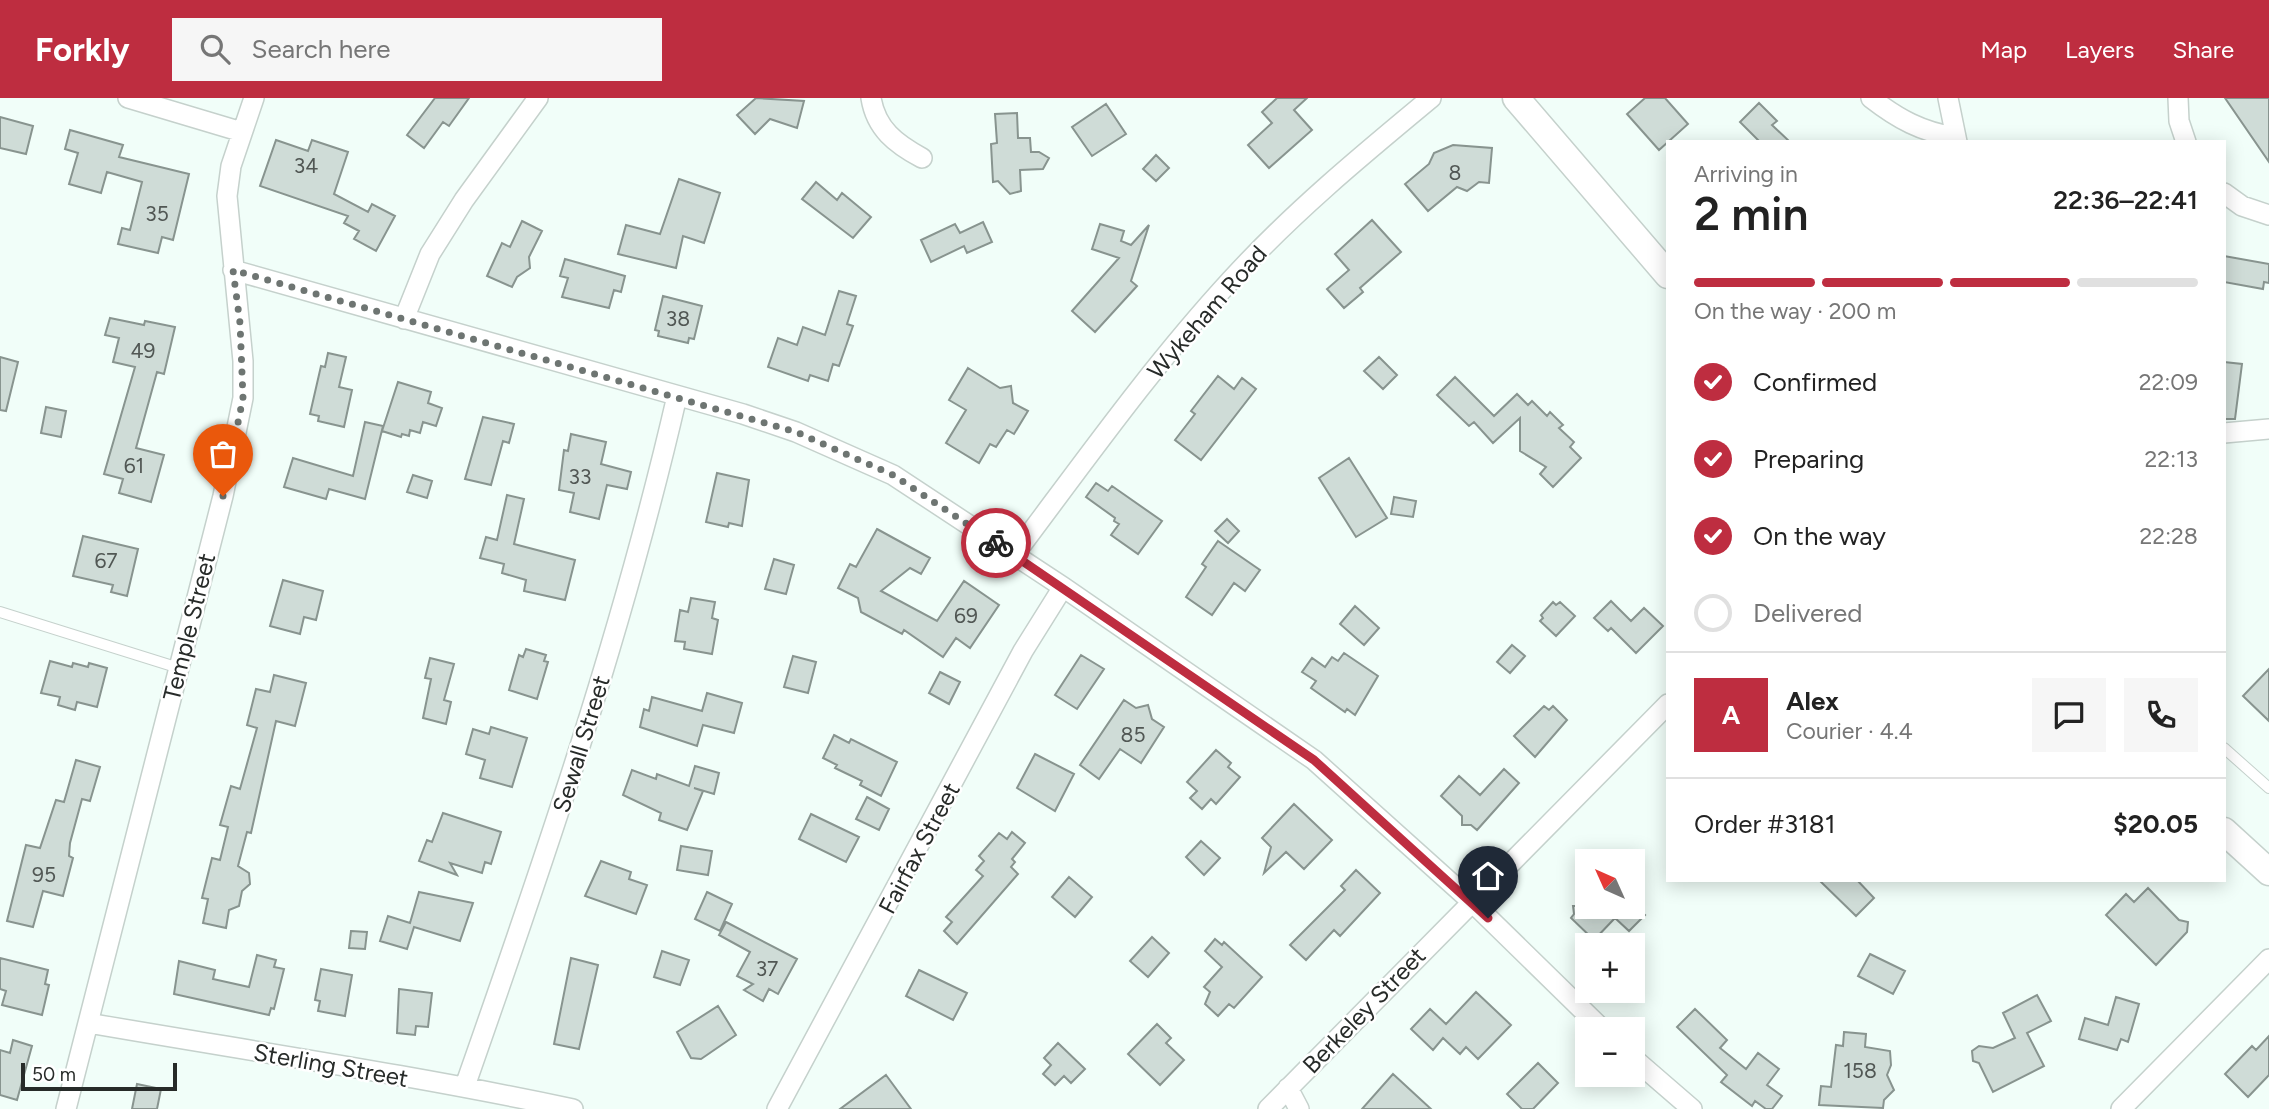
<!DOCTYPE html>
<meta charset="utf-8">
<style>
:root{--surface:#fff;--page:#f6f6f6;--text:#222;--muted:#767676;--line:#e0e0e0;--accent:#be2d40}
body{margin:0;font-family:Figtree,sans-serif;background:var(--page);color:var(--text);height:100vh;display:flex;flex-direction:column;font-size:26px;white-space:nowrap}
*{box-sizing:border-box;margin:0}
p{font-size:23px;color:var(--muted)}
.icon{flex:none;width:38px;height:38px;fill:none;stroke:currentColor;stroke-width:2;stroke-linecap:round;stroke-linejoin:round}
.map{position:relative;flex:1;overflow:hidden}
.sheet{position:absolute;left:1666px;top:42px;width:560px;height:742px;display:flex;flex-direction:column;background:var(--surface);border-radius:0px;box-shadow:0 4px 18px #0003}
.sheet>*{flex:none}
.needle{width:46px;rotate:315deg}
.fabs{position:absolute;left:1575px;top:751px;display:grid;gap:14px}
.fabs a{display:grid;place-items:center;width:70px;height:70px;border-radius:0px;background:var(--surface);box-shadow:0 4px 18px #0003;font-size:35px}
.scale{position:absolute;left:21px;bottom:18px;width:156px;box-sizing:border-box;padding-left:7px;border:4px solid #272b29;border-top:0;font-size:19px;line-height:24px;white-space:nowrap;color:#272b29;-webkit-text-stroke:5px #fff;paint-order:stroke}
.pin{position:absolute;display:grid;place-items:center;width:60px;height:60px;color:#fff;margin:-72px -30px;border-radius:50% 50% 50% 0;rotate:-45deg;box-shadow:0 0 7px #0007}
.pin .icon{rotate:45deg}
.courier{position:absolute;display:grid;place-items:center;width:70px;height:70px;margin:-35px;border:5px solid #be2d40;border-radius:50%;background:#fff;color:#222;box-shadow:0 2px 9px #0007}
.overview em{font-style:normal;font-weight:600}
.overview div{display:flex;flex-direction:column-reverse}
.overview{display:flex;align-items:center;justify-content:space-between;height:119px;padding:0 28px}
h1{font-size:46px;font-weight:600;line-height:52px}
.bar{display:grid;grid-template-columns:repeat(4,1fr);gap:10px 7px;align-content:center;height:84px;padding:0 28px}
.bar i{height:9px;border-radius:5px;background:var(--line)}
.bar .active{background:var(--accent)}
.bar p{grid-column:span 4}
.line{display:flex;align-items:center;gap:18px;padding:0 28px;border-top:2px solid var(--line)}
.line div{flex:1}
.round{display:grid;place-items:center;flex:none;width:74px;height:74px;border-radius:0px;background:var(--page)}
ol{padding:0 28px;list-style:none}
li{display:flex;align-items:center;gap:21px;height:77px}
li p{margin-inline-start:auto}
li .icon{padding:7px;border-radius:50%;background:var(--accent);color:#fff;stroke-width:4}
li:last-child{color:var(--muted)}
li i{width:38px;height:38px;border:4px solid var(--line);border-radius:50%}
header{display:flex;align-items:center;gap:42px;box-sizing:border-box;height:98px;padding:0 35px;background:var(--accent);color:#fff}
header strong{font-size:33px}
nav{display:flex;gap:38px;margin-inline-start:auto;font-size:24px}
.search{width:490px;height:63px;background:var(--page);display:flex;align-items:center;gap:18px;box-sizing:border-box;padding:0 24px;border-radius:0px;color:var(--muted);font-size:26px}
.map>svg:first-child{display:block}
</style>
<header>
<strong>Forkly</strong>
<div class="search"><svg class="icon" aria-label="search" viewBox="0 0 24 24"><circle cx="10" cy="10" r="6"/><path d="M15 15l6 6"/></svg>Search here</div>
<nav><a>Map</a><a>Layers</a><a>Share</a></nav>
</header>
<div class="map">
<svg width="2269" height="1011" viewBox="0 0 2269 1011">
<rect width="100%" height="100%" fill="#f1fef9"/>
<path fill="#cfdcd7" stroke="#88948f" stroke-width="2" d="M 435,0 L 469,0 L 449,28 L 443,24 L 424,50 L 407,37 Z
M 756,0 L 804,3 L 797,30 L 770,21 L 755,36 L 737,17 Z
M 1277,0 L 1307,0 L 1294,12 L 1312,32 L 1269,70 L 1248,47 L 1272,25 L 1262,14 Z
M 1645,0 L 1665,0 L 1688,26 L 1659,52 L 1627,16 Z
M 2225,0 L 2269,0 L 2269,64 Z
M 1759,5 L 1777,23 L 1772,27 L 1790,44 L 1760,44 L 1740,24 Z
M 1106,6 L 1126,36 L 1092,58 L 1072,29 Z
M 1017,15 L 1018,40 L 1030,40 L 1031,54 L 1039,54 L 1049,60 L 1043,71 L 1020,72 L 1021,93 L 1010,96 L 998,83 L 993,84 L 991,46 L 997,45 L 995,16 Z
M 0,19 L 33,28 L 26,56 L 0,50 Z
M 70,32 L 123,47 L 119,59 L 189,76 L 173,142 L 162,139 L 158,155 L 118,146 L 122,130 L 130,132 L 142,84 L 107,74 L 101,95 L 69,86 L 78,55 L 65,51 Z
M 276,42 L 308,53 L 312,42 L 348,54 L 334,96 L 368,114 L 372,106 L 395,118 L 376,153 L 354,141 L 359,133 L 344,125 L 348,118 L 260,88 Z
M 1453,47 L 1492,50 L 1489,85 L 1479,84 L 1467,93 L 1457,89 L 1428,113 L 1405,86 L 1429,66 L 1434,55 Z
M 1156,57 L 1169,70 L 1156,83 L 1143,71 Z
M 679,81 L 720,95 L 704,145 L 683,138 L 676,170 L 618,156 L 626,127 L 660,136 Z
M 816,84 L 837,102 L 842,95 L 871,119 L 853,140 L 802,101 Z
M 1372,122 L 1401,154 L 1360,190 L 1363,194 L 1344,210 L 1327,191 L 1349,172 L 1335,156 Z
M 522,123 L 542,133 L 529,159 L 530,170 L 517,179 L 512,189 L 487,178 L 502,145 L 510,149 Z
M 983,124 L 992,144 L 967,155 L 964,148 L 931,164 L 921,142 L 955,126 L 960,135 Z
M 1100,126 L 1124,133 L 1121,143 L 1131,147 L 1149,127 L 1131,183 L 1137,188 L 1095,234 L 1072,213 L 1119,160 L 1092,151 Z
M 2224,158 L 2269,166 L 2269,185 L 2264,184 L 2263,191 L 2224,184 Z
M 565,161 L 625,178 L 621,194 L 614,192 L 609,210 L 562,199 L 568,180 L 560,178 Z
M 839,193 L 856,198 L 847,226 L 853,228 L 839,268 L 833,266 L 828,283 L 810,277 L 808,283 L 768,269 L 778,240 L 797,247 L 803,229 L 825,237 Z
M 663,198 L 702,208 L 694,241 L 689,240 L 688,245 L 658,238 L 659,233 L 655,232 Z
M 110,220 L 144,227 L 145,223 L 175,229 L 164,276 L 157,274 L 136,350 L 164,357 L 151,404 L 119,395 L 123,381 L 104,376 L 135,269 L 113,264 L 119,240 L 105,237 Z
M 328,255 L 346,259 L 339,289 L 352,292 L 344,329 L 318,323 L 319,318 L 310,316 L 321,268 L 325,269 Z
M 0,259 L 18,264 L 6,313 L 0,312 Z
M 1379,259 L 1397,277 L 1383,291 L 1364,273 Z
M 2224,264 L 2242,266 L 2235,321 L 2224,321 Z
M 968,270 L 1000,290 L 1011,288 L 1013,305 L 1028,313 L 1014,336 L 1007,332 L 996,349 L 990,346 L 979,365 L 946,345 L 966,312 L 949,302 Z
M 1218,278 L 1234,291 L 1242,280 L 1256,291 L 1201,362 L 1175,342 L 1195,316 L 1191,313 Z
M 1455,279 L 1494,318 L 1517,296 L 1528,307 L 1532,303 L 1547,318 L 1550,314 L 1563,327 L 1559,330 L 1574,344 L 1570,349 L 1581,360 L 1553,389 L 1540,376 L 1546,369 L 1520,353 L 1520,320 L 1493,345 L 1474,324 L 1469,328 L 1437,297 Z
M 398,284 L 431,294 L 428,305 L 442,310 L 436,328 L 423,324 L 420,335 L 410,332 L 409,338 L 402,336 L 401,339 L 382,333 Z
M 46,309 L 66,313 L 61,339 L 41,335 Z
M 483,319 L 514,326 L 509,345 L 503,343 L 491,387 L 465,381 Z
M 365,324 L 383,328 L 365,401 L 329,391 L 326,401 L 284,389 L 293,360 L 353,378 Z
M 571,336 L 606,344 L 601,366 L 631,374 L 627,391 L 607,387 L 599,421 L 570,414 L 574,395 L 559,392 L 564,352 L 568,353 Z
M 1349,360 L 1387,420 L 1356,439 L 1319,380 Z
M 717,375 L 749,382 L 742,428 L 729,425 L 728,429 L 706,424 Z
M 413,377 L 432,383 L 427,400 L 407,394 Z
M 1096,385 L 1108,393 L 1112,388 L 1162,423 L 1138,456 L 1111,437 L 1119,426 L 1114,423 L 1115,420 L 1086,399 Z
M 507,397 L 524,401 L 514,446 L 575,462 L 565,502 L 524,493 L 526,482 L 502,475 L 504,466 L 480,460 L 486,439 L 497,442 Z
M 1394,399 L 1416,403 L 1413,419 L 1391,416 Z
M 1227,421 L 1239,433 L 1228,445 L 1215,433 Z
M 877,431 L 930,460 L 921,476 L 910,470 L 881,493 L 937,523 L 964,483 L 999,507 L 970,550 L 956,540 L 943,559 L 904,532 L 902,536 L 861,514 L 858,500 L 838,490 L 850,466 L 856,469 Z
M 83,438 L 138,451 L 127,498 L 111,494 L 113,487 L 73,478 Z
M 1218,443 L 1260,472 L 1245,493 L 1234,485 L 1212,517 L 1186,499 L 1206,469 L 1202,466 Z
M 774,461 L 794,467 L 786,496 L 765,491 Z
M 283,482 L 323,493 L 316,522 L 304,519 L 300,536 L 270,528 Z
M 691,500 L 715,504 L 712,520 L 718,522 L 712,556 L 684,551 L 685,544 L 675,543 L 680,512 L 688,514 Z
M 1611,503 L 1631,523 L 1644,510 L 1663,528 L 1636,555 L 1611,530 L 1608,533 L 1594,520 Z
M 1553,504 L 1556,507 L 1560,504 L 1575,518 L 1556,538 L 1540,523 L 1543,520 L 1541,517 Z
M 1355,508 L 1379,530 L 1364,547 L 1340,526 Z
M 1512,547 L 1525,558 L 1510,575 L 1497,564 Z
M 526,551 L 546,557 L 544,563 L 548,564 L 537,601 L 509,592 L 519,557 L 523,559 Z
M 1344,555 L 1378,578 L 1355,617 L 1347,611 L 1345,614 L 1311,590 L 1316,583 L 1302,574 L 1312,560 L 1325,569 L 1332,559 L 1338,563 Z
M 1081,557 L 1104,571 L 1077,611 L 1055,597 Z
M 793,558 L 816,564 L 808,595 L 784,589 Z
M 430,560 L 454,566 L 444,602 L 451,604 L 446,626 L 423,620 L 431,581 L 425,580 Z
M 50,563 L 72,569 L 73,565 L 88,569 L 89,565 L 107,570 L 97,609 L 77,604 L 75,612 L 58,607 L 60,599 L 41,595 Z
M 2269,571 L 2269,623 L 2243,598 Z
M 940,574 L 960,584 L 949,606 L 929,595 Z
M 274,577 L 306,585 L 295,628 L 276,623 L 251,735 L 247,734 L 238,768 L 249,775 L 250,786 L 242,793 L 239,808 L 229,812 L 226,830 L 203,825 L 208,801 L 202,800 L 212,760 L 220,762 L 228,729 L 220,727 L 231,688 L 240,691 L 257,630 L 247,627 L 256,591 L 270,594 Z
M 707,595 L 742,605 L 734,635 L 703,627 L 697,648 L 640,629 L 644,611 L 649,613 L 652,599 L 702,613 Z
M 1124,602 L 1136,610 L 1148,607 L 1152,621 L 1164,629 L 1141,665 L 1120,651 L 1099,681 L 1080,667 Z
M 1544,608 L 1549,612 L 1553,608 L 1567,622 L 1535,659 L 1514,638 Z
M 491,629 L 527,640 L 512,689 L 480,680 L 485,662 L 466,656 L 473,631 L 489,636 Z
M 834,637 L 849,645 L 851,641 L 897,664 L 881,698 L 860,687 L 862,683 L 835,670 L 837,667 L 823,660 Z
M 1216,652 L 1231,665 L 1228,669 L 1240,679 L 1216,706 L 1211,701 L 1202,711 L 1190,700 L 1197,693 L 1187,684 Z
M 1035,656 L 1074,676 L 1055,713 L 1017,690 Z
M 76,662 L 100,669 L 90,703 L 82,701 L 70,745 L 69,758 L 73,760 L 63,798 L 43,793 L 33,829 L 7,823 L 26,747 L 40,750 L 56,702 L 64,704 Z
M 695,668 L 719,675 L 714,696 L 694,690 L 703,693 L 687,732 L 659,722 L 661,715 L 623,697 L 632,672 L 656,681 L 657,676 L 689,688 Z
M 1504,671 L 1519,685 L 1477,732 L 1471,727 L 1462,727 L 1462,718 L 1441,698 L 1459,678 L 1480,697 Z
M 867,699 L 889,711 L 879,732 L 856,721 Z
M 1294,706 L 1332,742 L 1304,771 L 1286,754 L 1264,775 L 1271,749 L 1262,740 Z
M 443,715 L 501,734 L 491,766 L 485,764 L 482,775 L 450,765 L 457,777 L 419,763 L 427,742 L 432,744 Z
M 811,716 L 859,739 L 846,764 L 799,741 Z
M 1012,734 L 1025,745 L 1012,761 L 1015,764 L 1011,769 L 1018,776 L 957,846 L 944,833 L 952,824 L 946,819 L 983,778 L 976,772 L 984,763 L 979,758 L 999,735 L 1007,741 Z
M 1201,743 L 1220,760 L 1204,777 L 1186,759 Z
M 681,748 L 712,753 L 708,777 L 677,772 Z
M 601,763 L 631,774 L 629,781 L 647,787 L 636,816 L 585,798 Z
M 1356,772 L 1380,795 L 1340,838 L 1334,832 L 1306,862 L 1290,847 L 1345,792 L 1341,788 Z
M 1069,779 L 1092,799 L 1075,819 L 1052,799 Z
M 1819,782 L 1857,782 L 1874,800 L 1856,818 Z
M 2148,790 L 2179,822 L 2188,824 L 2187,834 L 2156,867 L 2106,817 L 2126,796 L 2134,804 Z
M 419,794 L 473,805 L 460,843 L 414,829 L 407,851 L 380,843 L 388,818 L 410,825 Z
M 707,794 L 732,806 L 720,833 L 695,821 Z
M 1573,808 L 1635,808 L 1645,817 L 1629,833 L 1615,820 L 1594,842 L 1571,820 L 1574,816 Z
M 726,824 L 797,861 L 778,896 L 769,891 L 763,903 L 744,892 L 753,886 L 737,878 L 750,854 L 719,837 Z
M 351,833 L 367,834 L 365,851 L 349,850 Z
M 1152,839 L 1169,855 L 1148,879 L 1130,863 Z
M 1215,841 L 1222,847 L 1224,844 L 1262,879 L 1234,910 L 1229,906 L 1218,918 L 1205,906 L 1210,894 L 1204,889 L 1222,869 L 1205,853 Z
M 662,853 L 689,862 L 680,887 L 654,879 Z
M 1870,856 L 1905,873 L 1893,896 L 1858,878 Z
M 257,857 L 276,862 L 274,869 L 284,871 L 274,911 L 271,910 L 269,917 L 174,896 L 179,863 L 215,872 L 213,881 L 249,889 Z
M 0,860 L 48,872 L 45,886 L 49,887 L 42,917 L 2,907 L 6,893 L 0,891 Z
M 571,860 L 598,867 L 579,951 L 554,946 Z
M 321,871 L 352,877 L 345,918 L 318,913 L 320,903 L 315,902 Z
M 919,872 L 967,895 L 953,922 L 906,898 Z
M 399,891 L 432,895 L 428,929 L 416,928 L 415,937 L 397,935 Z
M 1476,894 L 1511,927 L 1478,961 L 1466,949 L 1460,956 L 1443,940 L 1433,952 L 1411,931 L 1430,911 L 1446,926 Z
M 2037,897 L 2051,923 L 2027,935 L 2044,968 L 1993,994 L 1979,965 L 1973,963 L 1972,953 L 1979,948 L 1993,950 L 2015,940 L 2003,915 Z
M 2116,899 L 2139,906 L 2128,944 L 2121,941 L 2117,952 L 2079,941 L 2085,920 L 2108,927 Z
M 718,908 L 736,937 L 701,961 L 691,960 L 677,934 Z
M 1695,911 L 1727,942 L 1720,950 L 1746,971 L 1758,955 L 1779,971 L 1767,987 L 1782,998 L 1772,1011 L 1766,1011 L 1755,1003 L 1752,1008 L 1721,984 L 1727,977 L 1677,929 Z
M 1157,926 L 1171,940 L 1166,945 L 1184,962 L 1160,987 L 1128,956 Z
M 1844,934 L 1866,936 L 1865,949 L 1890,953 L 1891,967 L 1887,977 L 1894,992 L 1884,1002 L 1883,1010 L 1819,1007 L 1821,988 L 1831,989 L 1836,947 L 1843,948 Z
M 2269,938 L 2269,977 L 2248,999 L 2225,976 L 2252,948 L 2256,952 Z
M 13,942 L 32,948 L 17,1002 L 0,997 L 0,952 L 10,955 Z
M 1058,945 L 1085,971 L 1071,985 L 1064,978 L 1055,987 L 1043,976 L 1051,967 L 1044,960 Z
M 1538,965 L 1558,985 L 1533,1011 L 1522,1011 L 1507,996 Z
M 1393,976 L 1431,1011 L 1362,1011 Z
M 886,977 L 911,1011 L 840,1011 Z
M 137,986 L 161,991 L 157,1011 L 132,1011 Z"/>
<g fill="none" stroke-linecap="round" stroke-linejoin="round">
<defs>
<path id="lane" d="M 0,514 L 179,570
M 2224,650 L 2269,690"/>
<path id="street" d="M 128,0 L 242,34
M 871,0 C 876,31 896,46 922,60
M 1871,0 C 1898,21 1922,34 1955,39
M 1948,0 L 1957,44
M 2178,0 L 2179,23 L 2186,44
M 2224,95 L 2242,108 L 2269,117
M 233,172 L 743,316 L 796,334 L 893,377 L 1063,489 L 1314,662 L 1471,803 L 1602,931
M 404,221 L 430,156 L 464,102 L 538,0
M 2224,335 L 2269,331
M 1014,457 C 1084,364 1152,268 1231,182 C 1292,115 1361,58 1431,0
M 88,925 C 250,953 413,977 573,1011
M 1633,960 L 1692,1011
M 465,988 C 545,760 623,533 677,298
M 1288,990 L 1299,1011
M 66,1011 L 223,398 L 243,300 L 243,263 L 227,98 L 231,68 L 254,0
M 777,1011 L 1023,553 L 1063,489
M 1268,1011 L 1668,606
M 2121,1011 L 2269,861"/>
<path id="secondary" d="M 1516,0 L 1668,177
M 2224,733 L 2269,774"/>
</defs>
<use href="#lane" stroke="#c5d1cc" stroke-width="12"/>
<use href="#street" stroke="#c5d1cc" stroke-width="22"/>
<use href="#secondary" stroke="#c5d1cc" stroke-width="29"/>
<use href="#lane" stroke="#fff" stroke-width="10"/>
<use href="#street" stroke="#fff" stroke-width="19"/>
<use href="#secondary" stroke="#fff" stroke-width="26"/>
</g>
<g fill="none" stroke-linecap="round" stroke-linejoin="round">
<path stroke="#6e7572" stroke-width="7" stroke-dasharray="0 12.6" d="M 223,398 L 243,300 L 240,225 L 233,172 L 796,334 L 893,377 L 996,445"/>
<path stroke="#be2d40" stroke-width="9" d="M 996,445 L 1314,662 L 1488,820"/>
</g>
<g text-anchor="middle" dominant-baseline="central" stroke-width="5" stroke-linejoin="round" paint-order="stroke">
<g font-size="21" fill="#515754">
<text x="306" y="67">34</text>
<text x="1455" y="74">8</text>
<text x="157" y="115">35</text>
<text x="678" y="220">38</text>
<text x="143" y="252">49</text>
<text x="134" y="367">61</text>
<text x="580" y="378">33</text>
<text x="106" y="462">67</text>
<text x="966" y="517">69</text>
<text x="1133" y="636">85</text>
<text x="44" y="776">95</text>
<text x="767" y="870">37</text>
<text x="1860" y="972">158</text>
</g>
<g font-size="24" fill="#272b29" stroke="#fff">
<text transform="translate(1207 214) rotate(-49)">Wykeham Road</text>
<text transform="translate(189 529) rotate(-76)">Temple Street</text>
<text transform="translate(581 646) rotate(-73)">Sewall Street</text>
<text transform="translate(919 750) rotate(-62)">Fairfax Street</text>
<text transform="translate(1364 912) rotate(-46)">Berkeley Street</text>
<text transform="translate(331 967) rotate(10)">Sterling Street</text>
</g>
</g>
</svg>
<div class="fabs">
<a><svg class="needle" viewBox="-14 -14 28 28"><path d="M0-13l5 13h-10z" fill="#e53935"/><path d="M0 13l5-13h-10z" fill="#767676"/></svg></a>
<a>+</a>
<a>−</a>
</div>
<div class="scale">50 m</div>
<div class="pin" style="left:223px;top:398px;background:#ea580c"><svg class="icon" aria-label="bag" viewBox="0 0 24 24"><path d="M5 8h14l-1 12H6zM9 8a3 3 0 0 1 6 0"/></svg></div>
<div class="pin" style="left:1488px;top:820px;background:#1f2937"><svg class="icon" aria-label="home" viewBox="0 0 24 24"><path d="M3 11l9-7 9 7M6 9v11h12V9"/></svg></div>
<div class="courier" style="left:996px;top:445px"><svg class="icon" aria-label="bike" viewBox="0 0 24 24"><circle cx="6" cy="16" r="4"/><circle cx="18" cy="16" r="4"/><path d="M6 16l4-8h5l3 8M10 8l3 8H6M13 5h3"/></svg></div>
<section class="sheet">
<div class="overview"><div><h1>2 min</h1><p>Arriving in</p></div><em>22:36–22:41</em></div>
<div class="bar"><i class="active"></i><i class="active"></i><i class="active"></i><i></i><p>On the way · 200 m</p></div>
<ol>
<li><svg class="icon" aria-label="check" viewBox="0 0 24 24"><path d="M5 12l5 5 9-10"/></svg>Confirmed<p>22:09</p></li>
<li><svg class="icon" aria-label="check" viewBox="0 0 24 24"><path d="M5 12l5 5 9-10"/></svg>Preparing<p>22:13</p></li>
<li><svg class="icon" aria-label="check" viewBox="0 0 24 24"><path d="M5 12l5 5 9-10"/></svg>On the way<p>22:28</p></li>
<li><i></i>Delivered</li>
</ol>
<div class="line" style="height:126px"><b class="round" style="background:var(--accent);color:#fff">A</b><div><b>Alex</b><p>Courier · 4.4</p></div><a class="round"><svg class="icon" aria-label="chat" viewBox="0 0 24 24"><path d="M4 5h16v11H9l-5 4z"/></svg></a><a class="round"><svg class="icon" aria-label="phone" viewBox="0 0 24 24"><path d="M5 4h4l2 5-3 2q2 4 5 5l2-3 5 2v4C11 20 4 13 5 4z"/></svg></a></div>
<div class="line" style="height:91px"><div>Order #3181</div><b>$20.05</b></div>
</section>
</div>
